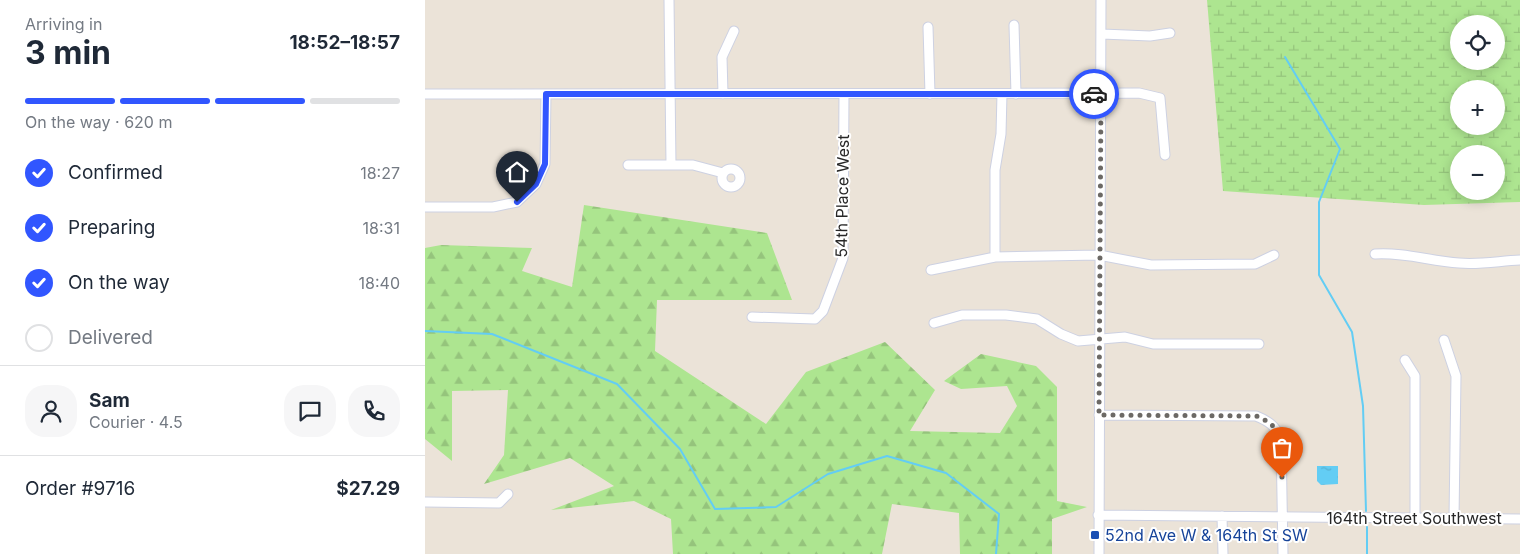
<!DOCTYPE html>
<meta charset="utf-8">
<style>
:root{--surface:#fff;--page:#f6f6f7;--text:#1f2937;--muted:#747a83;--line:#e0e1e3;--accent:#3156ff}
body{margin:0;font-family:Inter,sans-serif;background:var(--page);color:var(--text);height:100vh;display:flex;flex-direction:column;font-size:19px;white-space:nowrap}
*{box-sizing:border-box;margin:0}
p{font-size:16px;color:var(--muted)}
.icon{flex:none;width:28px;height:28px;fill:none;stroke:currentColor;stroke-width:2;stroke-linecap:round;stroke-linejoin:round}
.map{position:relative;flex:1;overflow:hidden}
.details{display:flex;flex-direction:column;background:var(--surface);width:425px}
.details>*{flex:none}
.controls{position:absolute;left:1025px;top:15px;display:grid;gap:10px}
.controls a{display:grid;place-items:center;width:55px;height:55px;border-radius:50%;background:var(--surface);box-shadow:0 2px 12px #0003;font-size:25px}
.pin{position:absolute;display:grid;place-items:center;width:42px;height:42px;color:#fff;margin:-51px -21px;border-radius:50% 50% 50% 0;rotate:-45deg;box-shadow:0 0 5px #0007}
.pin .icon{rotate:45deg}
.courier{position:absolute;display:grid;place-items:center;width:50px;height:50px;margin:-25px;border:4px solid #3156ff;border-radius:50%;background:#fff;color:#222;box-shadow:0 1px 6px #0007}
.headline em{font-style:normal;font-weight:700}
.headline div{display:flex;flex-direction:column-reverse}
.headline{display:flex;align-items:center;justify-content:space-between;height:85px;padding:0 25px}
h1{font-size:32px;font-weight:700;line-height:38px}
.bar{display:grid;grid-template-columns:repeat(4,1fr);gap:8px 5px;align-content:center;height:60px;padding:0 25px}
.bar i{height:6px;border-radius:4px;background:var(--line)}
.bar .current{background:var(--accent)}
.bar p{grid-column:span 4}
.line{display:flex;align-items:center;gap:12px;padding:0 25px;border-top:1px solid var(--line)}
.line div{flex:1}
.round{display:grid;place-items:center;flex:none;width:52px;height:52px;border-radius:20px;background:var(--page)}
ol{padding:0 25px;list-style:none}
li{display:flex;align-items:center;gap:15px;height:55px}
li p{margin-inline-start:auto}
li .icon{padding:5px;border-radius:50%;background:var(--accent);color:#fff;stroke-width:4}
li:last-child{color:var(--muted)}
li i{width:28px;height:28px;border:2px solid var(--line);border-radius:50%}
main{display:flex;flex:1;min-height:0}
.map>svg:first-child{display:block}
</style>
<main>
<section class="details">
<div class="headline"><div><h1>3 min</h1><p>Arriving in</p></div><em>18:52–18:57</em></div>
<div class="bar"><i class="current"></i><i class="current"></i><i class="current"></i><i></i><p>On the way · 620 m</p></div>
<ol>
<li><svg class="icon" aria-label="check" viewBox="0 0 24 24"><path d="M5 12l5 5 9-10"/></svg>Confirmed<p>18:27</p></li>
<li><svg class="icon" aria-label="check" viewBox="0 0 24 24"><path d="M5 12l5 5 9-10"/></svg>Preparing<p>18:31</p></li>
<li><svg class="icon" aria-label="check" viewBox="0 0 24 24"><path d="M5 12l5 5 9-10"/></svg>On the way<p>18:40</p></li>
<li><i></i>Delivered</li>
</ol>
<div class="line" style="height:90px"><a class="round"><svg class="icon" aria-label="person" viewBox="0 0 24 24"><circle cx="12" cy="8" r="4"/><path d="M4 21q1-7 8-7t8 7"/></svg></a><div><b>Sam</b><p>Courier · 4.5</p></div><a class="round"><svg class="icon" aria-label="chat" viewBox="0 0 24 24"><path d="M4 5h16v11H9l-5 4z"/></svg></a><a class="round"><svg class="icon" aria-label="phone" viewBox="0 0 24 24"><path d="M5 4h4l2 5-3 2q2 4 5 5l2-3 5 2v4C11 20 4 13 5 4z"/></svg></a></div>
<div class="line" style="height:65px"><div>Order #9716</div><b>$27.29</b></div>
</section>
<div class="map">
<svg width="1095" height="554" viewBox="0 0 1095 554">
<defs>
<pattern id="forest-firs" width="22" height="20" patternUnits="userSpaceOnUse" patternTransform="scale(1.25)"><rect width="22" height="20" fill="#ade590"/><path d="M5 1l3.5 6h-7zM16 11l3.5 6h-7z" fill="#95c47c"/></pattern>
<pattern id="wetland-marsh" width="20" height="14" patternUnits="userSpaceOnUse" patternTransform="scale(1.25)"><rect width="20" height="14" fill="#ade590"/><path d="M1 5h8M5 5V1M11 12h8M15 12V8" fill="none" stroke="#95c47c"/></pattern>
<pattern id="water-ripples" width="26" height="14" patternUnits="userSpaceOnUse" patternTransform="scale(1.25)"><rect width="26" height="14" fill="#63cdf4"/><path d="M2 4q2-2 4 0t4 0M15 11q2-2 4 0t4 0" fill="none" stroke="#56b0d1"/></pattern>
</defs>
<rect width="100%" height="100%" fill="#ebe3d8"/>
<path fill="url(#forest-firs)" d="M 159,205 L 342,233 L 367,300 L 232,300 L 230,351 L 341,424 L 381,372 L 460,342 L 510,390 L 485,431 L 575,433 L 592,406 L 582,386 L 536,389 L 519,381 L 556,354 L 611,366 L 632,387 L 632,501 L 662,507 L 627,519 L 627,554 L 535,554 L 534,513 L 467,504 L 457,554 L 248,554 L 246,519 L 209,501 L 126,510 L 189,486 L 145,458 L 59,484 L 79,455 L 83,390 L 27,391 L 27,461 L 0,439 L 0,248 L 16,245 L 107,248 L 97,271 L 147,287 Z"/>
<path fill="url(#wetland-marsh)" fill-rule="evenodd" d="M 782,0 L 1095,0 L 1095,202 L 999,205 L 798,191 ZM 1034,24 L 1071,24 L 1071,61 L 1034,61 ZM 1034,89 L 1071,89 L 1071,126 L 1034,126 ZM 1034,154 L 1071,154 L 1071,191 L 1034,191 Z"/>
<path fill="url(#water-ripples)" d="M 892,466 L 913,466 L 913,484 L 896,485 L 892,481 Z"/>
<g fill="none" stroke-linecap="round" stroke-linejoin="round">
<path stroke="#63cdf4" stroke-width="2" d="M 860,57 L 915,149 L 894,202 L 894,275 L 927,332 L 938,406 L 941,511
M 0,331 L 67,334 L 192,384 L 255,449 L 290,509 L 351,507 L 403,474 L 462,456 L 521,473 L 574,514 L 571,554
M 942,527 L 942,554"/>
<defs>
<path id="minor" d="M 244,0 L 246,164
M 589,25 L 591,94
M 503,27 L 505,94
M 677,34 L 725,36 L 745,33
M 0,94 L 714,93 L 735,98 L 740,155
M 298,94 L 297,57 L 309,31
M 203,165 L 268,165 L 298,173
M297 178a9 9 0 1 1 18 0a9 9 0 1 1-18 0Z
M 0,207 L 68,207 L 92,202 L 111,184 L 120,164 L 121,94
M 950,254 C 979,252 1005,261 1034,263 C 1054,265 1074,261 1095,260
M 570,257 L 570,170 L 576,134 L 577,94
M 506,270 L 570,257 L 674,255 L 726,265 L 830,264 L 849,255
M 327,317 L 390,319 L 398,311 L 418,258 L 419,94
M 509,323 L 537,315 L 581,315 L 612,319 L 636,334 L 653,341 L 700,337 L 728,344 L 834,344
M 1019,340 L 1031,376 L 1029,518
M 980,360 L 990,376 L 990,518
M 674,415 L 831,416 C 844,421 850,426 856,438 L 858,554
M 0,502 L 74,503 L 83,494
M 673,515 L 1095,519
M 797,516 L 798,554
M 674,554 L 676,0"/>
</defs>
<use href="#minor" stroke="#cdd1e2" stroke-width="11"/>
<use href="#minor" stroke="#fff" stroke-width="9"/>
</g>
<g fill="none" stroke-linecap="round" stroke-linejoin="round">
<path stroke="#6c6965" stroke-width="5" stroke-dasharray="0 9" d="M 669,94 L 676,94 L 674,415 L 831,416 C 863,428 856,449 857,478"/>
<path stroke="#3156ff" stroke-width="6" d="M 92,202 L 111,184 L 120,164 L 121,94 L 669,94"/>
</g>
<rect fill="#1a4fb4" stroke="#fff" stroke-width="2" x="665" y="530" width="10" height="10" rx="2.5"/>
<g text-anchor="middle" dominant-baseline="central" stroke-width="4" stroke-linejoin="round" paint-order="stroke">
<g font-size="16" fill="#272727" stroke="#fff">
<text transform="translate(417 196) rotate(-89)">54th Place West</text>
<text x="989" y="518">164th Street Southwest</text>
</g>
<g font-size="16" fill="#164399" stroke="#fff" text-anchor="start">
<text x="680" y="535">52nd Ave W &amp; 164th St SW</text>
</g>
</g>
</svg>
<div class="controls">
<a><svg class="icon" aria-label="locate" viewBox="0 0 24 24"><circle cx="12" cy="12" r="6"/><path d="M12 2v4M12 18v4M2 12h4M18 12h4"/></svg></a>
<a>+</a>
<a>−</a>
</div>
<div class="pin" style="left:857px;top:478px;background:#ea580c"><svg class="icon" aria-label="bag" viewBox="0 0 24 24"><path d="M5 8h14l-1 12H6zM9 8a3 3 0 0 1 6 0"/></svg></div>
<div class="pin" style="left:92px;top:202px;background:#1f2937"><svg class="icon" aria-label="home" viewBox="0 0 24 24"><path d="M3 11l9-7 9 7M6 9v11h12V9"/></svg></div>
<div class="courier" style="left:669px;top:94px"><svg class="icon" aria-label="car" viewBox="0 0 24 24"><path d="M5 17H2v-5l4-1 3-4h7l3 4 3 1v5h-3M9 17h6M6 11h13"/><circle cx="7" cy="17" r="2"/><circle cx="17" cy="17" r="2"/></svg></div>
</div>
</main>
